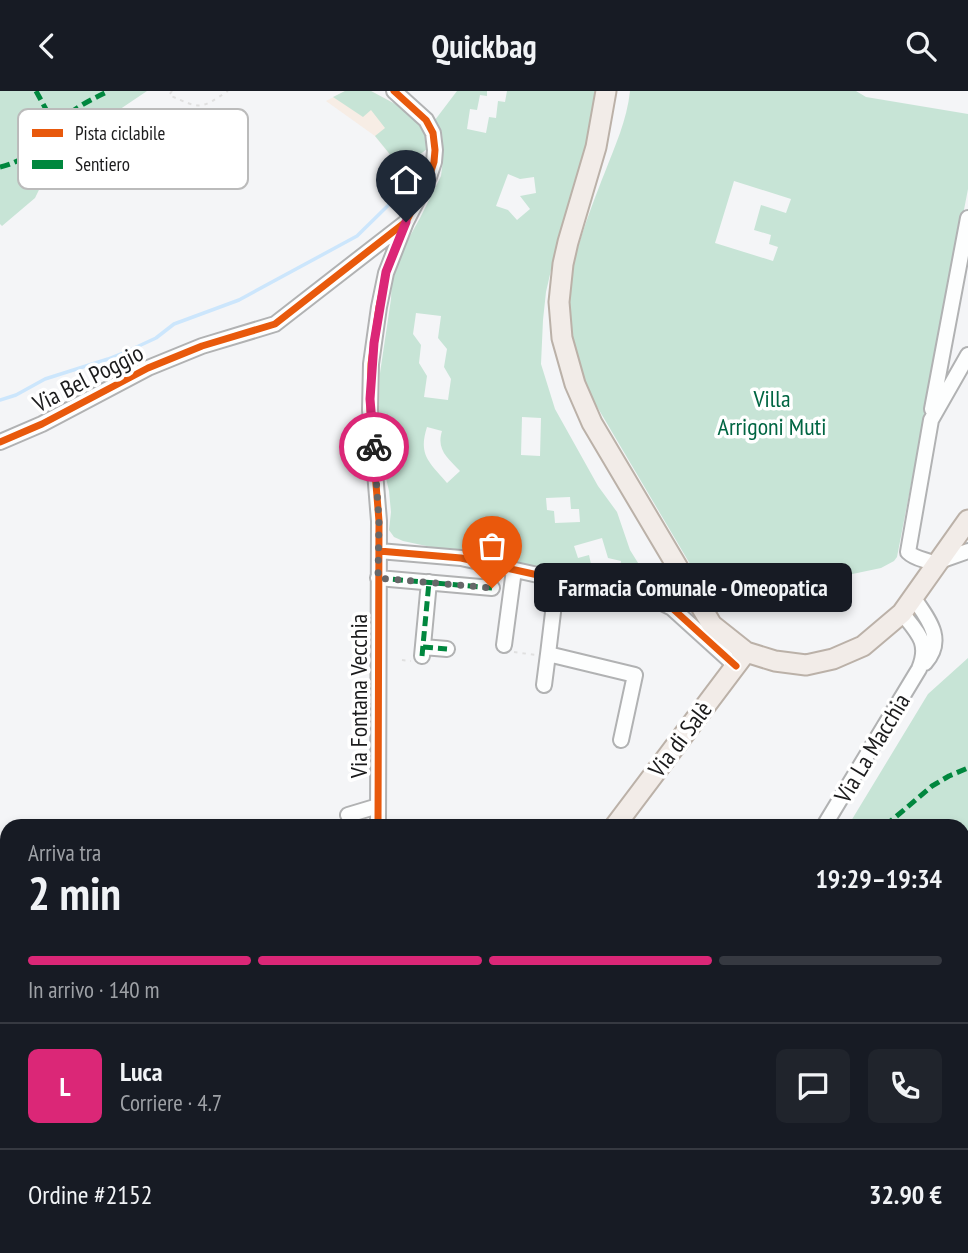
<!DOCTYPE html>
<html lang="it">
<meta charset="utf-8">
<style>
:root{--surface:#171b24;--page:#20242c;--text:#f1f3f6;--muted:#9ea1a6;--line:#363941;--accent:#db2777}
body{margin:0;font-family:"PT Sans Narrow",sans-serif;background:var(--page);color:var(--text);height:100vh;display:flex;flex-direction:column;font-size:26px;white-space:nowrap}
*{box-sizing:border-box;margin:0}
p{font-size:23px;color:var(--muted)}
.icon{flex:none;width:38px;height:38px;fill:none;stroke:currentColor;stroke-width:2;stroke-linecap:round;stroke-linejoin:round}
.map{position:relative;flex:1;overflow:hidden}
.panel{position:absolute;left:0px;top:728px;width:970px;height:434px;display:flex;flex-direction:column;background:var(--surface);border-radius:21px 21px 0 0;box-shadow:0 4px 10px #0003}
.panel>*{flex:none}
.pin{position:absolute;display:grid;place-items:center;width:60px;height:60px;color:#fff;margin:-72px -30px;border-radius:50% 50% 50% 0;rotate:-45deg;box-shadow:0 0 7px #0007}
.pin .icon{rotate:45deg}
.courier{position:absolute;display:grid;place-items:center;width:70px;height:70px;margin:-35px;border:5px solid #db2777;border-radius:50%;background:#fff;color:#222;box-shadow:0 2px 9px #0007}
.bubble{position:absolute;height:49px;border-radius:10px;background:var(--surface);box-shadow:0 4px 10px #0003;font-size:23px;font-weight:700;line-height:49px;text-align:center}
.summary em{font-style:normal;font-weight:700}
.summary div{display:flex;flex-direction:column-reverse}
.summary{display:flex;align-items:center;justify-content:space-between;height:119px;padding:0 28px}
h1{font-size:46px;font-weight:700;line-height:52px}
.bar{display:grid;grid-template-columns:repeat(4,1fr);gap:10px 7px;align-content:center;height:84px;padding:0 28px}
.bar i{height:9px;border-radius:5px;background:var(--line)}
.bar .on{background:var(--accent)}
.bar p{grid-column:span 4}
.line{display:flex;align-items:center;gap:18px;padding:0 28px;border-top:2px solid var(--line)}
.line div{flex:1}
.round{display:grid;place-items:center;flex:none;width:74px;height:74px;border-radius:10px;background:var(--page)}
header{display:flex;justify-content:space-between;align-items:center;height:91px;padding:0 28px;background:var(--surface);font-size:32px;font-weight:700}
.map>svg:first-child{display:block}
</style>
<header><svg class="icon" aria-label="back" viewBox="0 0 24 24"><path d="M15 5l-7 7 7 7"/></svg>Quickbag<svg class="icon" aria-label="search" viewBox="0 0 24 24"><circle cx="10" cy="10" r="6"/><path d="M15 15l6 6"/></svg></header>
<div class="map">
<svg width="968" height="1162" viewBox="0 0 968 1162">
<rect width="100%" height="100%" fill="#f4f5f7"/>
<path fill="#f7ede5" d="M 345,0 L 371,0 L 412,22 L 401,77 L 375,45 L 326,10 Z"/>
<path fill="#c7e4d6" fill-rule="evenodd" d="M 0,0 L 147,0 L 58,60 L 35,107 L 2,135 L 0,133 Z
M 345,0 L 371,0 L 412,22 C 422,31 428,42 430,56 L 401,77 L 375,45 L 385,37 L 371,19 L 363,26 L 333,6 Z
M 457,0 L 487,0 L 487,5 L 480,4 L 477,19 L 470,18 L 467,38 L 486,42 L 489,26 L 496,27 L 498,10 L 505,11 L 507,0 L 595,0 L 585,59 L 574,114 L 551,179 L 546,201 L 543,229 L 541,273 L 555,318 L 598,395 L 617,421 L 630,459 L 658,504 L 403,450 L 394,446 L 389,439 L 391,421 L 389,400 L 384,378 L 379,320 L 380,282 L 391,208 L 392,181 L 401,161 L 420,127 L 441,85 L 443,68 L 442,41 L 435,29 ZM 508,83 L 520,88 L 534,86 L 536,102 L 520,105 L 530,118 L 517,129 L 508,119 L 496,115 ZM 416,222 L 441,225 L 438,247 L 447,258 L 444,276 L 451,288 L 448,309 L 424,306 L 427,285 L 419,272 L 421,254 L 413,243 ZM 522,326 L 541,327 L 540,365 L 521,364 ZM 427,336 L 442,340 C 436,359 448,367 460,380 L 447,392 C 429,371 418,364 427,336 ZM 570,406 L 571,418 L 579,418 L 580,431 L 555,432 L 554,420 L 547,419 L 546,407 ZM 602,447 L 608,467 L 621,470 L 619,487 L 596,484 L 598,472 L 591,473 L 589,464 L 578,467 L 574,455 Z
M 630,0 L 856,0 L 866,6 L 968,23 L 968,98 L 897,466 L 894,470 L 881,477 L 719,511 L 706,500 L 586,297 C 583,291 579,284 577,278 C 573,265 568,233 567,220 C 565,183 591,116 605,81 C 615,55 627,29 630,0 ZM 734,90 L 791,108 L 786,122 L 761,114 L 754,139 L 771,144 L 769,153 L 778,156 L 773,170 L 715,152 Z
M 968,567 L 968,884 L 962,880 L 962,735 L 848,735 L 928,603 Z
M 337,1155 L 359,1155 L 362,1160 L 374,1155 L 413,1155 L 422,1162 L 337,1162 Z"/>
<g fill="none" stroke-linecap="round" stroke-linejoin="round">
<path stroke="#cce6fc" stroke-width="3.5" d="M 0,309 L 16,304 L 45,288 L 108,268 L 128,260 L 156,247 L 174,233 L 239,209 L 357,145 L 415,88"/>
<defs>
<path id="minor" d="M 932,318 L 968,127
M 357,350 L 373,345
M 0,351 L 42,333 L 148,277 L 202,255 L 275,233 L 405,132
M 379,460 L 461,467 L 660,511 L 672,517 L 736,575
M 937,471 L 968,460
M 935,473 C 926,468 916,469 908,461 L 931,329 L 968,264
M 378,487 L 492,497
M 557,488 L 548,563 L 635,584 L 621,649
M 913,506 C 928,528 946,548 925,572
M 504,554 L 514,479
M 423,556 L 447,558
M 422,565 L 429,491
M 544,594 L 548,563
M 348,724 L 378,715
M 378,735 L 379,430 L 370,319 L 371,273 L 379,216 L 386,182 L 406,131 L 429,86 L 434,71 L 435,59 L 433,42 L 426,29 L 394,0
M 824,735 L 919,578 C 930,552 918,542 902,522
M 422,1155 L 430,1162"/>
<path id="major" d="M 606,0 L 596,56 L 568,151 L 563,173 L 559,211 L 562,247 L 575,293 L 592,332 L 712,534 L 746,561 L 775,570 L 806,574 L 833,568 L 863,555 L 902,522 L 968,429
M 615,735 L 746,561
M 323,1162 L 324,1155"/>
</defs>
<use href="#minor" stroke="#b1b2b3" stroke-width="18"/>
<use href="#major" stroke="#bbb1a8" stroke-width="23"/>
<path stroke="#e0e0e0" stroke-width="2" stroke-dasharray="3.5 5" stroke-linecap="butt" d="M 172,0 L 169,4 C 201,18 199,19 228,0
M 514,561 L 536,564
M 402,569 L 411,570"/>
<use href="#minor" stroke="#fdfefe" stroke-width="14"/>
<use href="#major" stroke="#f2ece8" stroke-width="19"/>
<path stroke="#00873e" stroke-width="5" stroke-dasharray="10 5" stroke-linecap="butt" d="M 36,0 L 54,33 L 53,38
M 0,76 C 37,67 40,47 65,26 C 78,15 94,7 109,0
M 378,487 L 492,497
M 423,556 L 447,558
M 422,565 L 429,491
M 885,735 L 932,695 L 949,685 L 968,677"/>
<defs>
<path id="cycleway" d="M 0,351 L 42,333 L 148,277 L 202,255 L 275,233 L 403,133
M 379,460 L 461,467 L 660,511 L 672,517 L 736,575
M 378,735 L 379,430 L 370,319 L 371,273 L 379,216 L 386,182 L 406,131 L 429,86 L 434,71 L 435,59 L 433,42 L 426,29 L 394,0"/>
</defs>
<use href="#cycleway" stroke="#fff" stroke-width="11"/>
<use href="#cycleway" stroke="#e8590c" stroke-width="7"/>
</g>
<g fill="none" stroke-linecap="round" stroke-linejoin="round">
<path stroke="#676769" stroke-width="7" stroke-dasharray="0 12.6" d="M 374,356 L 379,430 L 378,487 L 492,497"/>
<path stroke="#db2777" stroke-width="9" d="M 374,356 L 370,308 L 374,252 L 386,181 L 406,131"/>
</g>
<g text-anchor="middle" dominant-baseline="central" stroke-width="7" stroke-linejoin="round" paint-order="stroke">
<g font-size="24" fill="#1b1b1c" stroke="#fff">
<text transform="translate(88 287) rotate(-27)">Via Bel Poggio</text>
<text transform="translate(358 605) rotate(-90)">Via Fontana Vecchia</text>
<text transform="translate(680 648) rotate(-53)">Via di Salè</text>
<text transform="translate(872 657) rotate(-59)">Via La Macchia</text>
</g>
<g font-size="24" fill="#006542" stroke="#fff">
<text x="772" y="307">Villa<tspan x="772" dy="28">Arrigoni Muti</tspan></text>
</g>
</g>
<rect x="18" y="18" width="230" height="80" rx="10" fill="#fff" stroke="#bbb" stroke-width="2"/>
<rect x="32" y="38" width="31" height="8" fill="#e8590c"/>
<rect x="32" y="69" width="31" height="9" fill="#00873e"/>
<g font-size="19" fill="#1b1b1c">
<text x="75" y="49">Pista ciclabile</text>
<text x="75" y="80">Sentiero</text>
</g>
</svg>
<div class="pin" style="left:492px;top:497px;background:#ea580c"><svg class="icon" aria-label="bag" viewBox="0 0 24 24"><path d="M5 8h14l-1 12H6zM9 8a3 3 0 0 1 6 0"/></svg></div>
<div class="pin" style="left:406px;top:131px;background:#1f2937"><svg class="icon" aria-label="home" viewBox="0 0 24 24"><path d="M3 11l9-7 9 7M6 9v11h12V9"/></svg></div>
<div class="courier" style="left:374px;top:356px"><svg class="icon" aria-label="bike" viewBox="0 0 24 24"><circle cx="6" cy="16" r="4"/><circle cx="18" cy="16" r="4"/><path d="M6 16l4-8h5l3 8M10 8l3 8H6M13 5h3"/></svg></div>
<div class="bubble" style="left:534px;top:472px;width:318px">Farmacia Comunale - Omeopatica</div>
<section class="panel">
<div class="summary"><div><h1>2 min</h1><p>Arriva tra</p></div><em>19:29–19:34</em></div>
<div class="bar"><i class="on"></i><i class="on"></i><i class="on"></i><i></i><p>In arrivo · 140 m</p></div>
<div class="line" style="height:126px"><b class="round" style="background:var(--accent);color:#fff">L</b><div><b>Luca</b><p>Corriere · 4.7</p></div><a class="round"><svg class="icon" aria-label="chat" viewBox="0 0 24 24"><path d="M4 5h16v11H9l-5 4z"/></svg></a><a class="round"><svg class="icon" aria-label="phone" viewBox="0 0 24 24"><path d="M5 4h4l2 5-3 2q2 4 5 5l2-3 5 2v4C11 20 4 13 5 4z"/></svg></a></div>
<div class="line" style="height:91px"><div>Ordine #2152</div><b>32.90 €</b></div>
</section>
</div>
